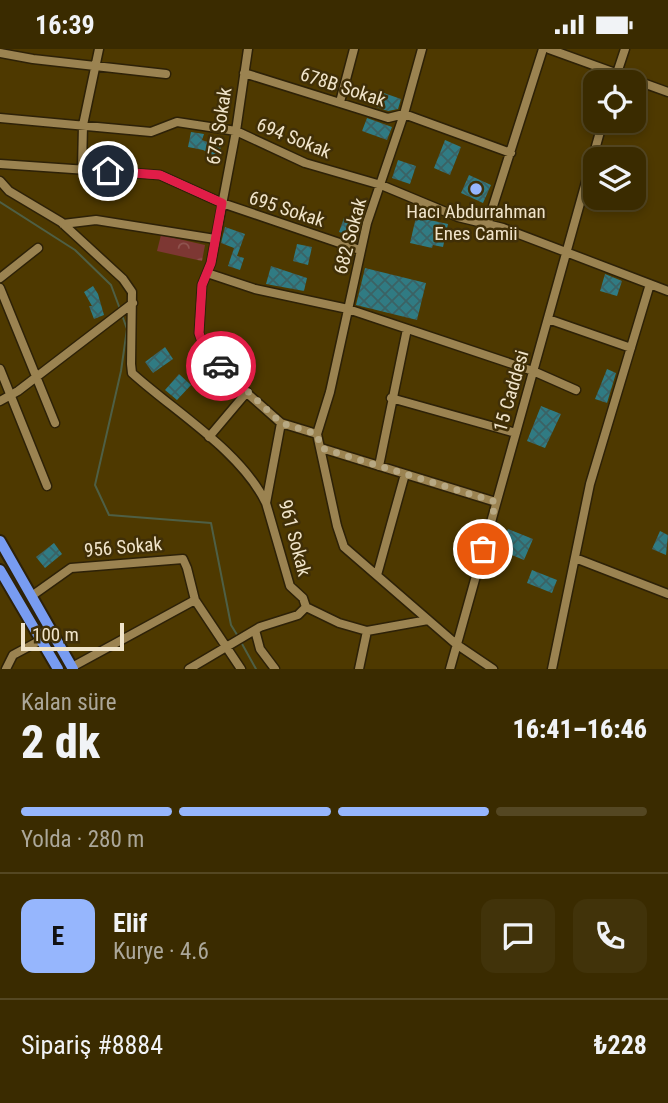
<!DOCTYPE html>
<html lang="tr">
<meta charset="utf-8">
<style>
:root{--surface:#3a2b00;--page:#41330a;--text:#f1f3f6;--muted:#aba799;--line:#544722;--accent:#96b6fd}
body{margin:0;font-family:"Roboto Condensed",sans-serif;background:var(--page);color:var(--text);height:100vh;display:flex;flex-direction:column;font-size:26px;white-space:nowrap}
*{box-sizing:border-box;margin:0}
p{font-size:23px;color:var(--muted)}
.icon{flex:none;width:38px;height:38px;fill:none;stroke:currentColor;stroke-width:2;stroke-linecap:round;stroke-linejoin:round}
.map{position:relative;height:620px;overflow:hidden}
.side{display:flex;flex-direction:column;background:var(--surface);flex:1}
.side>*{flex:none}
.buttons{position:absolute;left:583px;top:21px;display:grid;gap:14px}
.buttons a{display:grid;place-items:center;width:63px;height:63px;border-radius:14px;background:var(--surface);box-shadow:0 4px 10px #0003,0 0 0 2px var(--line);font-size:35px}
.scale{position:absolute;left:21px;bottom:18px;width:103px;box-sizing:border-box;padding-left:7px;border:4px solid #f0e4ca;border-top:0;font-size:19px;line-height:24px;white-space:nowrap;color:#f0e4ca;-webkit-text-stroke:5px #402f07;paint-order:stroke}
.pin{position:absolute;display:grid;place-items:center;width:60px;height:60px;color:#fff;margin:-30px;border:4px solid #fff;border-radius:50%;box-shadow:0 2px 7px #0007}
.courier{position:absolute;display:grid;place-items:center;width:70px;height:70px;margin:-35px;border:5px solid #e11d48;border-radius:50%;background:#fff;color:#222;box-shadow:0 2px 9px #0007}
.overview em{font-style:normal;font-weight:800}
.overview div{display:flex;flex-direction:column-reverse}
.overview{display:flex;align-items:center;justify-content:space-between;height:119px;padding:0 21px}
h1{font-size:46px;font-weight:800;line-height:52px}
.bar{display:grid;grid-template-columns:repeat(4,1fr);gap:10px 7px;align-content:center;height:84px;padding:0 21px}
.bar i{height:9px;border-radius:5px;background:var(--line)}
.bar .current{background:var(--accent)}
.bar p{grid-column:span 4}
.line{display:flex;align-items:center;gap:18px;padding:0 21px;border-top:2px solid var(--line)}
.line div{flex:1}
.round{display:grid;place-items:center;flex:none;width:74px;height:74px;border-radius:14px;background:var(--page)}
.status{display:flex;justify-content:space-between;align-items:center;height:49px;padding:0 35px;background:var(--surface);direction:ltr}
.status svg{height:19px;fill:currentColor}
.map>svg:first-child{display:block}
</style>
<div class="status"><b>16:39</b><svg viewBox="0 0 49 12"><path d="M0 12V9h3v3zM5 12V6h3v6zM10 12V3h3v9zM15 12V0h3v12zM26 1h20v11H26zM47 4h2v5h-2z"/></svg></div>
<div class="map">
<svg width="668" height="620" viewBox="0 0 668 620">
<defs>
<pattern id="park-crowns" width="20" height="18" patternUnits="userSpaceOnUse" patternTransform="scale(1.75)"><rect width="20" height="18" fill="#7d3733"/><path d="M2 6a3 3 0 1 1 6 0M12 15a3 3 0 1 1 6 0" fill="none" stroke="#90544f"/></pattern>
<pattern id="building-cross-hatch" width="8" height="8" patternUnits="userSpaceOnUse" patternTransform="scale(1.75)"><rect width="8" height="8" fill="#307b83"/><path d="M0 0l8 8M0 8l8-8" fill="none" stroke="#3b6264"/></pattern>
</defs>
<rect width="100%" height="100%" fill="#4e3900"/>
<path fill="url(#park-crowns)" d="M 161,186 L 205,196 L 202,212 L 157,202 Z"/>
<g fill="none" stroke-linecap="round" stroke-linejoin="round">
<path stroke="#4e5f45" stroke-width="2" d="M 0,153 L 75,201 L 111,236 L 120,260
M 122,266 L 127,280 L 121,322 L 95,436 L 109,466 L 211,474 L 231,576 L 239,589
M 241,593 L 256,620"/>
</g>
<path fill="url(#building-cross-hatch)" d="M 381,43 L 401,50 L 398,60 L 388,62 L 376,58 Z
M 367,69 L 392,78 L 387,91 L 362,82 Z
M 191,83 L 204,85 L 202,91 L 221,98 L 217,108 L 203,101 L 188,98 Z
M 445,91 L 461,98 L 450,126 L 434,119 Z
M 398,111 L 416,117 L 410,135 L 392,129 Z
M 469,126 L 491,136 L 483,154 L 461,144 Z
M 416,168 L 448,175 L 443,198 L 433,196 L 432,199 L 410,194 Z
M 344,169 L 360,174 L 355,188 L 339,183 Z
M 225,178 L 245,185 L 237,207 L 244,209 L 240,221 L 228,217 L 234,199 L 221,194 Z
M 297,195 L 312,198 L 308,216 L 293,212 Z
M 271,217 L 307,229 L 304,242 L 266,235 Z
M 365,219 L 426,234 L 417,271 L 356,256 Z
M 605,225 L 622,232 L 617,247 L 600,242 Z
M 93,237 L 98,245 L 104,266 L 94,270 L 89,257 L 92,257 L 84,243 Z
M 165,298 L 173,310 L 153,324 L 145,313 Z
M 607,320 L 616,324 L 607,354 L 595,350 Z
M 179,325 L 191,336 L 177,351 L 165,341 Z
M 541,357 L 561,365 L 545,399 L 527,392 Z
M 508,480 L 533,490 L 524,511 L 499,501 Z
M 660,482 L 668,486 L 666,506 L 652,500 Z
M 54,494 L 62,505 L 45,519 L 36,508 Z
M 532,521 L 557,531 L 552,544 L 527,534 Z"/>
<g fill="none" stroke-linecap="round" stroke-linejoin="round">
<defs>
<path id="minor" d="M 248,0 L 236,82 L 211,214 L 202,236 L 199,284 L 204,299 L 239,337 L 281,374 L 317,385
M 549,0 L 668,43
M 0,4 L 33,10 L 166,25
M 244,24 L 388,69 L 404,65 L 511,104
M 614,33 L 625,0
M 340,53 L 354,0
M 0,69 L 151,83 L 177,73 L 236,82 L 305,114 L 381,136 L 458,168 L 503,179 L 668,242
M 0,115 L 160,126 L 222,154 L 360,201
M 82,120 L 83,76 L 99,0
M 0,132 L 9,142 L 61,173 L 123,230 L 132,243 L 131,315 L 132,324 C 175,363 241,402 266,454
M 63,175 L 96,171 L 215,190
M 487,176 L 543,0
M 207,224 L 255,240 L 348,260 L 533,322 L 576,341
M 0,229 L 38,199
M 0,239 L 55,374
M 548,270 L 631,299
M 0,320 L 47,437
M 391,349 L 516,384
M 0,352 L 18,342 L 133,254
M 317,385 L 330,343 L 367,174 L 404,65 L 422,0
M 317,385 L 337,477 L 344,498 L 456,595 L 493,620
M 209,388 L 247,343
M 321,399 L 496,453
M 379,417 L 407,280
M 575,509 L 668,545
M 377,526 L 405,425
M 33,546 L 71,519 L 183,510 L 187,519 L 195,551 L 241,620
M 306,558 L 339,574 L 367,582 L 428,571
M 255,581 L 260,600 L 275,620
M 72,618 L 195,551
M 6,620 L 13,606 L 41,591
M 189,620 L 260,578 L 298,566 L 306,558 L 303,549 L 290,537 L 266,454 L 281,374
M 359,620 L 367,582
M 450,620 L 603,72
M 552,620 L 590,435 L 650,235"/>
<path id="highway" d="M 0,492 L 73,620
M 0,521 L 58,620"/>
</defs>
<use href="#minor" stroke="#2d2107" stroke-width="11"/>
<use href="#highway" stroke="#2d2107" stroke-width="14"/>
<use href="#minor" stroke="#9b8351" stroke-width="8"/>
<use href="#highway" stroke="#789cf1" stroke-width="10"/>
</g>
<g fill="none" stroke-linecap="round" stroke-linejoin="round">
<path stroke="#b7a883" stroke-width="7" stroke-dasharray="0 12.6" d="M 221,317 L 281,374 L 317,385 L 321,399 L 496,453 L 483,500"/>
<path stroke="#e11d48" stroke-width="9" d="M 108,122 L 160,126 L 222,154 L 211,214 L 202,236 L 199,284 L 204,299 L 221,317"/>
</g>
<circle fill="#96b6fd" stroke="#402f07" stroke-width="2.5" cx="476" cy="140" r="7"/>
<g text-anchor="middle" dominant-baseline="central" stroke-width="5" stroke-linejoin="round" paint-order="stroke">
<g font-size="19" fill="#f0e4ca" stroke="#402f07">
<text transform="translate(343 38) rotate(18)">678B Sokak</text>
<text transform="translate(219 77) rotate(-81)">675 Sokak</text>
<text transform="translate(294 89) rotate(22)">694 Sokak</text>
<text transform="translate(287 160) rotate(18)">695 Sokak</text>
<text transform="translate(350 187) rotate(-75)">682 Sokak</text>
<text transform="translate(511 342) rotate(-74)">15 Caddesi</text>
<text transform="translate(295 489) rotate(75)">961 Sokak</text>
<text transform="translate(123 498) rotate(-5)">956 Sokak</text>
</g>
<g font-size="19" fill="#f0e4ca" stroke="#402f07">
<text x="476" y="162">Hacı Abdurrahman<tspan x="476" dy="22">Enes Camii</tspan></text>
</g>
</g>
</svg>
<div class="buttons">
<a><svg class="icon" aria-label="locate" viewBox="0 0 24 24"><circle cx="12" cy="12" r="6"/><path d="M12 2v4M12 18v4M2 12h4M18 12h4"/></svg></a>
<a><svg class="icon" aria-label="layers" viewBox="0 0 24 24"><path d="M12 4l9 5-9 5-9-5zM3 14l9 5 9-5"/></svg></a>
</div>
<div class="scale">100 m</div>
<div class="pin" style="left:483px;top:500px;background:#ea580c"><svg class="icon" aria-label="bag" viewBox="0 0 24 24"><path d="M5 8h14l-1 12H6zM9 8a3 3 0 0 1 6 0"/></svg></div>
<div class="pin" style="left:108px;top:122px;background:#1f2937"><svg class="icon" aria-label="home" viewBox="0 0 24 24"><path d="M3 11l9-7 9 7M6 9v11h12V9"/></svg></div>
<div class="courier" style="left:221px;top:317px"><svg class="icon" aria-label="car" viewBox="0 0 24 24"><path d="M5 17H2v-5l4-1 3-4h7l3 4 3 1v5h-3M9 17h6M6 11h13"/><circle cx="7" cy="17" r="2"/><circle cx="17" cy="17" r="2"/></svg></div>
</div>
<section class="side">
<div class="overview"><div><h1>2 dk</h1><p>Kalan süre</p></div><em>16:41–16:46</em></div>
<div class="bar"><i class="current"></i><i class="current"></i><i class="current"></i><i></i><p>Yolda · 280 m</p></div>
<div class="line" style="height:126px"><b class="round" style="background:var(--accent);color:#111">E</b><div><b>Elif</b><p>Kurye · 4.6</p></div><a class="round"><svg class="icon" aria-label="chat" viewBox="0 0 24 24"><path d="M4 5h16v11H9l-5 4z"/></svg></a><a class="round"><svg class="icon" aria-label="phone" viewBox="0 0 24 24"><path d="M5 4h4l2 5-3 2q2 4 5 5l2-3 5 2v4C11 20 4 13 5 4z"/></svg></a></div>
<div class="line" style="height:91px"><div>Sipariş #8884</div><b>₺228</b></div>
</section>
